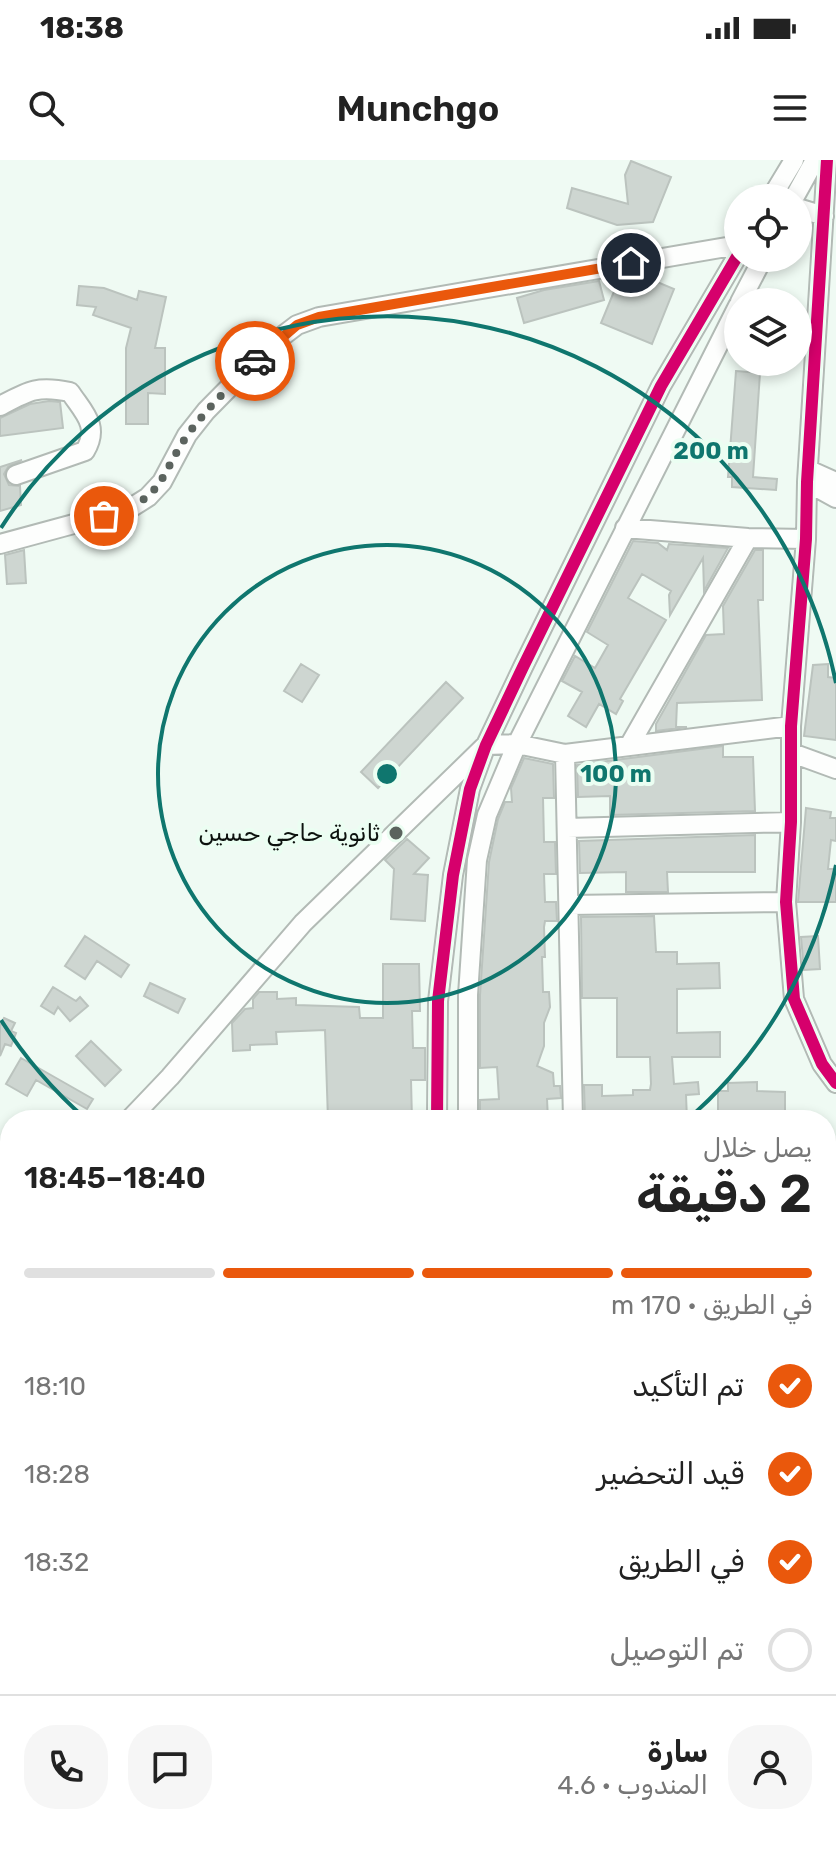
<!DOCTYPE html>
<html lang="ar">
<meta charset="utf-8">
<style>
:root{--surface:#fff;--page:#f6f6f6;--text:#222;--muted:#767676;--line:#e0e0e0;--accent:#ea580c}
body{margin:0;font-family:Rubik,"Noto Sans Arabic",sans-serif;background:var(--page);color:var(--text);direction:rtl;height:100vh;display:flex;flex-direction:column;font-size:30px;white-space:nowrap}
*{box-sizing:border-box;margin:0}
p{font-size:26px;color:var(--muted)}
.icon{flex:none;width:44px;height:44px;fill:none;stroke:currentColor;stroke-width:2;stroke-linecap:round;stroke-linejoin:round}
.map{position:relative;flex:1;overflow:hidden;direction:ltr}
.details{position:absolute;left:0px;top:950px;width:836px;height:746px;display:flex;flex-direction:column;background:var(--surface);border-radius:32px 32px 0 0;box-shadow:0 4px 12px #0003;direction:rtl}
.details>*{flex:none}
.buttons{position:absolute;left:724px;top:24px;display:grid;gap:16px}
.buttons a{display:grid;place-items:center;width:88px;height:88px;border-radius:50%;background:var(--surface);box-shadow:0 4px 12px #0003;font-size:40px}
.pin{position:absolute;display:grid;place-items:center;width:68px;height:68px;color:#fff;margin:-34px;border:4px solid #fff;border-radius:50%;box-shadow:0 2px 8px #0007}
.courier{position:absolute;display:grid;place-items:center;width:80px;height:80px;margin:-40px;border:6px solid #ea580c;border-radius:50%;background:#fff;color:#222;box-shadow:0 2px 10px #0007}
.headline em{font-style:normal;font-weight:600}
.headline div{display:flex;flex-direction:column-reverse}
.headline{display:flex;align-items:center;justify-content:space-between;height:136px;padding:0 24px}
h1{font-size:52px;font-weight:600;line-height:60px}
.bar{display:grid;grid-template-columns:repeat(4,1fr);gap:12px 8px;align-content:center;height:96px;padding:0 24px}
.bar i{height:10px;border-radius:6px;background:var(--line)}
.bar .on{background:var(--accent)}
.bar p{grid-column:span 4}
.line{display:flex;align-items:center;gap:20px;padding:0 24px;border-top:2px solid var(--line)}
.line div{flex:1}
.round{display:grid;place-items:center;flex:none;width:84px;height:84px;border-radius:32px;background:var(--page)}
ol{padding:0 24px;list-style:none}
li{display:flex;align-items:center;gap:24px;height:88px}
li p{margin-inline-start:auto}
li .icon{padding:8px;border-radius:50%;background:var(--accent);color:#fff;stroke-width:4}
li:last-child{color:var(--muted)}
li i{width:44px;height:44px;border:4px solid var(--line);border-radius:50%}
.status{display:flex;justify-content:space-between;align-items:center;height:56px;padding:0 40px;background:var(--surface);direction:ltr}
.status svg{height:22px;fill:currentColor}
header{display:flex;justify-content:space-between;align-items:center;height:104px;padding:0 24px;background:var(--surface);font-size:36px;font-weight:600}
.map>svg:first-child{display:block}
</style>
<div class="status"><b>18:38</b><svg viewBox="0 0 49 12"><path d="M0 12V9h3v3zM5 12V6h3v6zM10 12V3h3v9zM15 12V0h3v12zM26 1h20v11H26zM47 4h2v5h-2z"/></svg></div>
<header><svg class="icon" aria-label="menu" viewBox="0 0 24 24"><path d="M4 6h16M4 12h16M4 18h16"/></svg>Munchgo<svg class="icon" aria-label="search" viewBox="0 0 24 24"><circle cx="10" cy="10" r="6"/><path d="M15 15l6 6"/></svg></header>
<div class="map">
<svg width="836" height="1695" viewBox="0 0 836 1695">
<rect width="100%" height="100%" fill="#effaf3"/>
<path fill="#ced6d1" stroke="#bbc3be" stroke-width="2" d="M 631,1 L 671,17 L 653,62 L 617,65 L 567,48 L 572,28 L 628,44 L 625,15 Z
M 638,114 L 674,129 L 652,184 L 601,163 L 620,117 Z
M 599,121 L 604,140 L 524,163 L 517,138 L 544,130 Z
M 79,126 L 104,128 L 137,140 L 139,131 L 166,137 L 155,188 L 165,188 L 165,234 L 148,233 L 148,264 L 126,264 L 126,188 L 131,168 L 93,155 L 96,147 L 77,145 Z
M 736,211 L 760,213 L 753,317 L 777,319 L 776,330 L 732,327 L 732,317 L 728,317 Z
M 49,241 L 60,242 L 63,268 L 0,276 L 0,258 L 30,244 Z
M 22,300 L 8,307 L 4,314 L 9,325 L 20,326 L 21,345 L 0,351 L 0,307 Z
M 633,381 L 658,383 L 667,390 L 669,384 L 728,388 L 704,431 L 703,398 L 670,455 L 669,435 L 671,431 L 642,414 L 628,438 L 666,460 L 620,539 L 623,541 L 616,554 L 599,544 L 586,567 L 568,556 L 582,532 L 562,521 L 575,496 L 595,508 L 608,485 L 587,472 Z
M 24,390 L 26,423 L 7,424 L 5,395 Z
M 755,390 L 763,390 L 763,440 L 758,440 L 762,540 L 677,543 L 676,567 L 687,567 L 656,571 L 656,564 L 706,475 L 724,474 L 723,446 Z
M 301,504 L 319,515 L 302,542 L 284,531 Z
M 828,504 L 828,517 L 836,518 L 836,580 L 804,576 L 813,505 Z
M 446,522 L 463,538 L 378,628 L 361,612 Z
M 723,586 L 723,597 L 753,597 L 755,651 L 610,655 L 610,636 L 578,637 L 577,605 Z
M 524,598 L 553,604 L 554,638 L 543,638 L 544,682 L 555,682 L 556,714 L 544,714 L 545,742 L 556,742 L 557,761 L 545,761 L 544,767 L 545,797 L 542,797 L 543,832 L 549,832 L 550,847 L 544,863 L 544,886 L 537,906 L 553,913 L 554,926 L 560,926 L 561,938 L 547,939 L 548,960 L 480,960 L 480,940 L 499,939 L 497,907 L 480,908 L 480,835 L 489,702 L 498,659 L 505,642 L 512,642 L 511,628 Z
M 806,648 L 831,652 L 830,658 L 836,658 L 836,681 L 831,680 L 828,709 L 836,709 L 836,742 L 798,742 Z
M 755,675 L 755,712 L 667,712 L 668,732 L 626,732 L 626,712 L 580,713 L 579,681 Z
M 407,679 L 429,698 L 414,714 L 428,715 L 425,761 L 391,759 L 394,709 L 385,700 Z
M 654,756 L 656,792 L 677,792 L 677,804 L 719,803 L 720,828 L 677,829 L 677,873 L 720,872 L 720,897 L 672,897 L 674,924 L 698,922 L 699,934 L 686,935 L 687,960 L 585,960 L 584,925 L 602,925 L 602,936 L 633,935 L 633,930 L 650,930 L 651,924 L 650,897 L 617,897 L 617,838 L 582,838 L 581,757 Z
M 85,776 L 129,805 L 121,817 L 97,801 L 85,819 L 65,806 Z
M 818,776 L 820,809 L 804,810 L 801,777 Z
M 383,804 L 419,804 L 420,851 L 412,851 L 413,888 L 425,888 L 425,920 L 411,920 L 412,960 L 328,960 L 325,870 L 276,872 L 277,884 L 250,885 L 250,890 L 233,891 L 232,863 L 245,849 L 253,848 L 253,839 L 259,832 L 277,832 L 277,839 L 296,838 L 296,845 L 359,847 L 360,858 L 383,858 Z
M 150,823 L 185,839 L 178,853 L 144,836 Z
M 53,827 L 76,841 L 80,837 L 88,846 L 70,861 L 58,847 L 54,854 L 41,846 Z
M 4,858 L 15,863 L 11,871 L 16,873 L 11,886 L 5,884 L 0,896 L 0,866 Z
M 91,881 L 121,910 L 105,926 L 76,896 Z
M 21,898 L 93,939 L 87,949 L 36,920 L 27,936 L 6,924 Z
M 757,922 L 757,931 L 785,932 L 785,960 L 737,960 L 737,952 L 718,953 L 718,931 L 728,931 L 728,923 Z"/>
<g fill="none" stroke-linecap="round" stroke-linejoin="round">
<defs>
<path id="street" d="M 827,0 L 807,322 L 806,379 L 791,566 L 791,662 L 786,742 L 794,839 L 822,904 L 836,923
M 771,38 L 794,0
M 794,38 L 815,0
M 798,48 L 824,56
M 740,142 L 763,98
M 0,246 C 28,231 37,225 70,232 C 84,253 100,266 85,291 L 16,315
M 809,310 L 836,322
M 807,322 L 836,338
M 625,368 L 748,378 L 806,379
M 0,384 L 129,349 L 148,337 L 162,322 L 187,275 L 206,251 L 272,184 L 297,165 L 319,157 L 738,85
M 629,586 L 748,378
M 792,593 L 836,609
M 565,594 L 573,960
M 567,668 L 791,662
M 569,745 L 786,742
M 129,960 L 170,917 L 303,763 L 486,585 L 517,584 L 565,594 L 791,566
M 437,960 L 438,841 L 453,715 L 470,629 L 486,585 L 523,507 L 661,226 L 738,95
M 468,960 L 468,835 L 477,700 L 487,655 L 517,584 L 738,146
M 826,1017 L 826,989
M 0,1101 L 10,1090
M 826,1203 L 836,1199
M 826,1258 L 833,1389
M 0,1301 L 10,1298
M 0,1491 L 10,1480
M 826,1616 L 836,1612
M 278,1686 L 278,1695
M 376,1686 L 378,1695
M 474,1686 L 478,1695
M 505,1686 L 508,1695
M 600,1686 L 604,1695
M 0,1688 L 10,1674
M 124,1695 L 125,1686
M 686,1695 L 696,1686"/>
</defs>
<use href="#street" stroke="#b2bab5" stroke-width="22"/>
<use href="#street" stroke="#fdfefd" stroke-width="18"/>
<defs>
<path id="cycleway" d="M 827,0 L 807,322 L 806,379 L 791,566 L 791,662 L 786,742 L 794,839 L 822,904 L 836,923
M 437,960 L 438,841 L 453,715 L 470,629 L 486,585 L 523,507 L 661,226 L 738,95"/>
</defs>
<use href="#cycleway" stroke="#ebfef2" stroke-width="17"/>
<use href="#cycleway" stroke="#d6006c" stroke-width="12"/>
</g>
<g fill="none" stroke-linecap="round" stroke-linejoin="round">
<path stroke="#5b635e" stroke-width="8" stroke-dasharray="0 14.4" d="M 104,356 C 169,339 158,313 192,269 C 211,244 234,223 255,201"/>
<path stroke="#ea580c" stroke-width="10" d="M 255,201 L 297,165 L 319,157 L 631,103"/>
</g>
<g fill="none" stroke="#0f766e" stroke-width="4">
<circle cx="387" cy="614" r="229"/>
<path d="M836 705A458 458 0 0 1 687 960M87 960A458 458 0 0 1 1 860M1 368A458 458 0 0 1 836 523"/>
</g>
<circle fill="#5b635e" stroke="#ebfef2" stroke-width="3" cx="396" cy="673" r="8"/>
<g text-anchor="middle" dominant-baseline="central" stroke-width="8" stroke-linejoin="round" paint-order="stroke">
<g font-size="24" fill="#0c120e" stroke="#ebfef2" text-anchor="end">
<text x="380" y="673">ثانوية حاجي حسين</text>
</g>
</g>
<circle cx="387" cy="614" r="12" fill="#0f766e" stroke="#ebfef2" stroke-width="4"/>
<g font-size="24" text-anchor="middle" font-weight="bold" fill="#0f766e" stroke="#ebfef2" stroke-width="8" stroke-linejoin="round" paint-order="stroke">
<text x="711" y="299">200 m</text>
<text x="616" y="622">100 m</text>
</g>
</svg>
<div class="buttons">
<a><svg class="icon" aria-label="locate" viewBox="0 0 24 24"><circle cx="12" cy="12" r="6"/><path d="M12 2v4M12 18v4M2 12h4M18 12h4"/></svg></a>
<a><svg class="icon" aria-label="layers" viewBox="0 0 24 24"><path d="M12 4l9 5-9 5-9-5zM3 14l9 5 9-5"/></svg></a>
</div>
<div class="pin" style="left:104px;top:356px;background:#ea580c"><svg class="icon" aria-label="bag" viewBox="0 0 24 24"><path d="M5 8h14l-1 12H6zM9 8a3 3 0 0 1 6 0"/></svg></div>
<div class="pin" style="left:631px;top:103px;background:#1f2937"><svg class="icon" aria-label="home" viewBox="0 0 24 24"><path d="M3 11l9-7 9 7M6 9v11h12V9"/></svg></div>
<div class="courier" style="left:255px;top:201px"><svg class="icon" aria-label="car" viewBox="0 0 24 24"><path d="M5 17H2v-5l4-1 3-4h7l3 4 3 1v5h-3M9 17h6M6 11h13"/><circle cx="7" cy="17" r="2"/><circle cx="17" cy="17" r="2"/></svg></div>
<section class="details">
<div class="headline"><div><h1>2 دقيقة</h1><p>يصل خلال</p></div><em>18:40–18:45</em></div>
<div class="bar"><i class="on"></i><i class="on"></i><i class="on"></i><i></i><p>في الطريق · 170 m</p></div>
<ol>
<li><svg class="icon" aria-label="check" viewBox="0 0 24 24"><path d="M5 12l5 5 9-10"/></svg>تم التأكيد<p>18:10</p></li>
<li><svg class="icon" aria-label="check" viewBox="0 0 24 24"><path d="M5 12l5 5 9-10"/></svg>قيد التحضير<p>18:28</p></li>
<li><svg class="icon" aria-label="check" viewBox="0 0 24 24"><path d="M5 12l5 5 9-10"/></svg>في الطريق<p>18:32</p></li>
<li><i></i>تم التوصيل</li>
</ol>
<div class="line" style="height:144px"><a class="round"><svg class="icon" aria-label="person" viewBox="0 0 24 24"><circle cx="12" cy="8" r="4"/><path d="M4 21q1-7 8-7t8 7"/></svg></a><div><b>سارة</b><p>المندوب · 4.6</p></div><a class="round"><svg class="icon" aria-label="chat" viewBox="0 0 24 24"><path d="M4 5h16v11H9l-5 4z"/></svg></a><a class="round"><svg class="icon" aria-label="phone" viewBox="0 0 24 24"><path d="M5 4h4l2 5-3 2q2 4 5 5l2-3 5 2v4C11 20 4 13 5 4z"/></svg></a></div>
</section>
</div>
